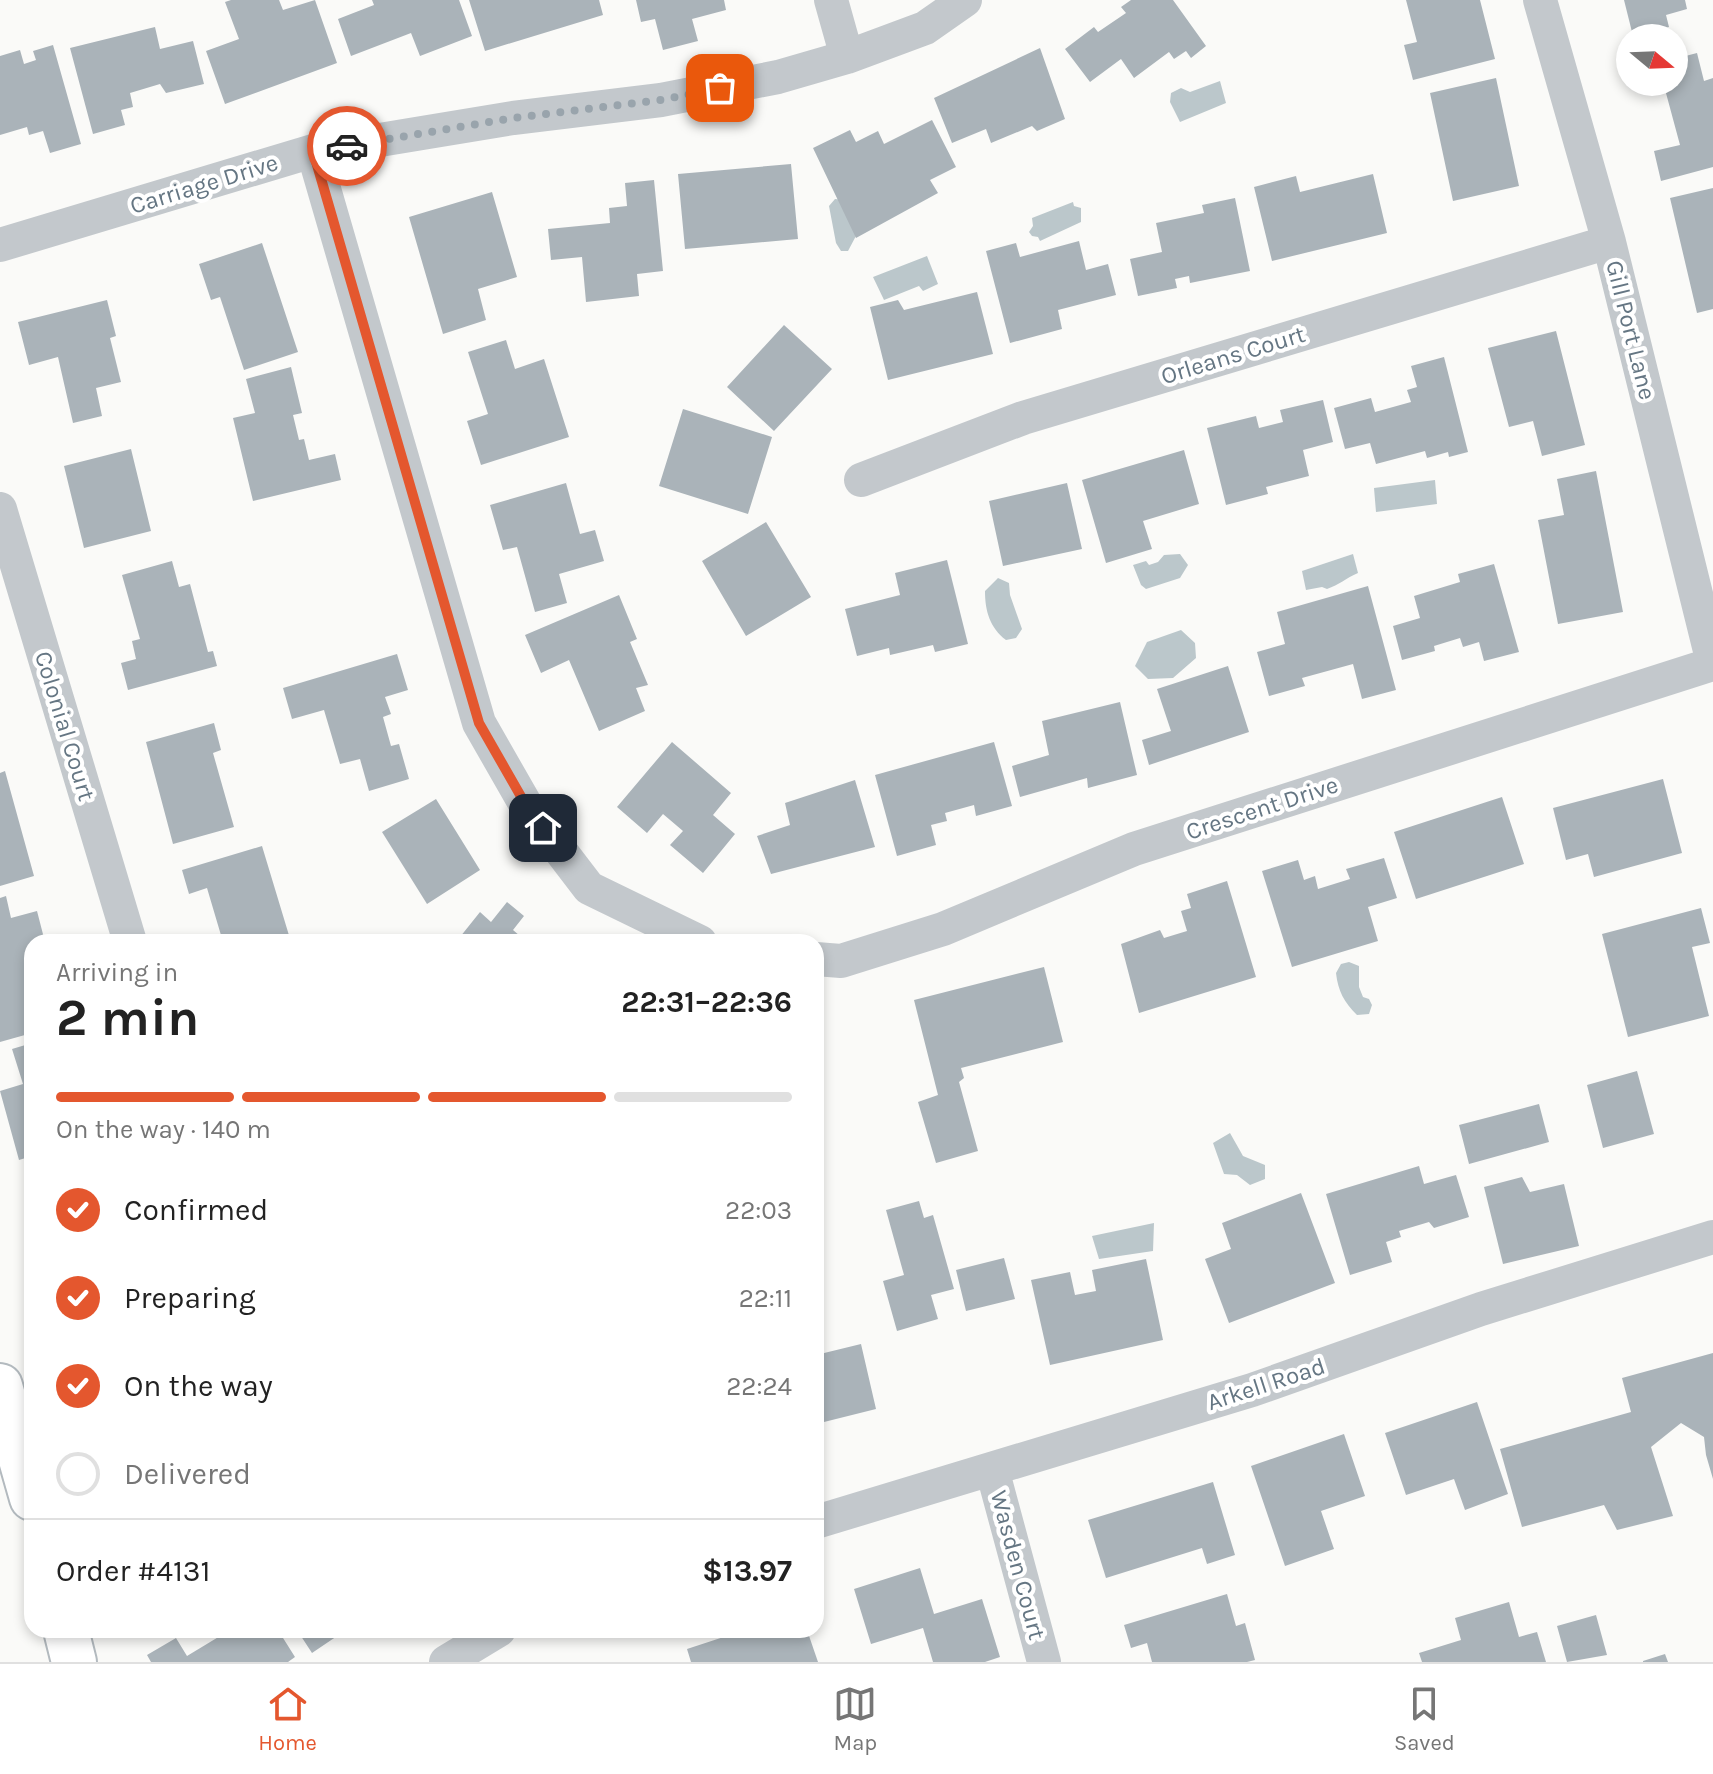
<!DOCTYPE html>
<meta charset="utf-8">
<style>
:root{--surface:#fff;--page:#f2f2f2;--text:#222;--muted:#767676;--line:#e0e0e0;--accent:#e4572e}
body{margin:0;font-family:Karla,sans-serif;background:var(--page);color:var(--text);height:100vh;display:flex;flex-direction:column;font-size:30px;white-space:nowrap}
*{box-sizing:border-box;margin:0}
p{font-size:26px;color:var(--muted)}
.icon{flex:none;width:44px;height:44px;fill:none;stroke:currentColor;stroke-width:2;stroke-linecap:round;stroke-linejoin:round}
.map{position:relative;flex:1;overflow:hidden}
.sheet{position:absolute;left:24px;top:934px;width:800px;height:704px;display:flex;flex-direction:column;background:var(--surface);border-radius:24px;box-shadow:0 4px 12px #0003}
.sheet>*{flex:none}
.needle{width:52px;rotate:109deg}
.tools{position:absolute;left:1616px;top:24px;display:grid;gap:16px}
.tools a{display:grid;place-items:center;width:72px;height:72px;border-radius:50%;background:var(--surface);box-shadow:0 4px 12px #0003;font-size:40px}
.pin{position:absolute;display:grid;place-items:center;width:68px;height:68px;color:#fff;margin:-34px;border-radius:16px;box-shadow:0 4px 12px #0006}
.courier{position:absolute;display:grid;place-items:center;width:80px;height:80px;margin:-40px;border:6px solid #e4572e;border-radius:50%;background:#fff;color:#222;box-shadow:0 2px 10px #0007}
.head em{font-style:normal;font-weight:700}
.head div{display:flex;flex-direction:column-reverse}
.head{display:flex;align-items:center;justify-content:space-between;height:136px;padding:0 32px}
h1{font-size:52px;font-weight:700;line-height:60px}
.bar{display:grid;grid-template-columns:repeat(4,1fr);gap:12px 8px;align-content:center;height:96px;padding:0 32px}
.bar i{height:10px;border-radius:6px;background:var(--line)}
.bar .current{background:var(--accent)}
.bar p{grid-column:span 4}
.line{display:flex;align-items:center;gap:20px;padding:0 32px;border-top:2px solid var(--line)}
.line div{flex:1}
ol{padding:0 32px;list-style:none}
li{display:flex;align-items:center;gap:24px;height:88px}
li p{margin-inline-start:auto}
li .icon{padding:8px;border-radius:50%;background:var(--accent);color:#fff;stroke-width:4}
li:last-child{color:var(--muted)}
li i{width:44px;height:44px;border:4px solid var(--line);border-radius:50%}
.dock{display:flex;justify-content:space-around;align-items:center;height:112px;border-top:2px solid var(--line);background:var(--surface);font-size:22px;color:var(--muted)}
.dock a{display:grid;justify-items:center;gap:4px}
.dock .current{color:var(--accent)}
.map>svg:first-child{display:block}
</style>
<div class="map">
<svg width="1713" height="1662" viewBox="0 0 1713 1662">
<rect width="100%" height="100%" fill="#fafaf8"/>
<path fill="#bbc7cb" d="M 1220,81 L 1226,103 L 1180,122 L 1170,102 L 1171,93 L 1181,88 L 1190,92 Z
M 835,199 L 845,200 L 857,234 L 848,251 L 841,251 L 836,243 L 829,206 Z
M 1073,202 L 1074,206 L 1081,208 L 1081,222 L 1040,241 L 1038,237 L 1032,236 L 1029,232 L 1033,226 L 1032,218 Z
M 927,256 L 938,284 L 923,291 L 919,286 L 884,300 L 873,277 Z
M 1435,480 L 1437,504 L 1376,512 L 1374,488 Z
M 1180,554 L 1188,565 L 1180,578 L 1146,589 L 1141,585 L 1133,565 L 1146,561 L 1149,565 L 1158,562 L 1164,555 Z
M 1353,554 L 1358,573 C 1346,578 1339,585 1327,589 L 1322,587 L 1306,590 L 1302,571 Z
M 998,578 L 1009,583 L 1010,595 L 1022,629 L 1016,638 L 1006,640 C 990,628 985,611 985,591 Z
M 1181,630 L 1195,643 L 1196,658 L 1173,678 L 1148,679 L 1135,666 L 1147,642 Z
M 1349,962 L 1359,966 L 1359,987 L 1363,997 L 1369,999 L 1372,1005 L 1369,1014 L 1357,1015 C 1344,1002 1338,991 1336,973 L 1341,964 Z
M 1230,1133 L 1243,1156 L 1265,1165 L 1265,1179 L 1250,1185 L 1237,1175 L 1224,1174 L 1213,1143 Z
M 1154,1223 L 1153,1251 L 1099,1259 L 1092,1236 Z"/>
<path fill="#aab3b9" d="M 231,0 L 279,0 L 283,10 L 315,0 L 337,63 L 225,104 L 206,51 L 239,39 L 225,2 Z
M 372,0 L 459,0 L 472,36 L 420,56 L 411,33 L 351,56 L 338,19 L 374,5 Z
M 469,0 L 599,0 L 603,15 L 485,51 Z
M 636,0 L 724,0 L 726,10 L 692,19 L 698,41 L 663,50 L 655,19 L 641,22 Z
M 1131,0 L 1173,0 L 1206,46 L 1191,58 L 1186,51 L 1174,59 L 1169,52 L 1134,78 L 1121,59 L 1090,82 L 1065,49 L 1094,27 L 1098,32 L 1126,13 L 1121,7 Z
M 1406,0 L 1480,0 L 1495,59 L 1413,80 L 1404,45 L 1417,42 Z
M 1624,0 L 1685,0 L 1687,9 L 1666,15 L 1669,27 L 1633,36 Z
M 155,27 L 160,49 L 193,41 L 204,84 L 166,93 L 160,84 L 130,93 L 133,107 L 121,110 L 125,125 L 93,134 L 70,48 Z
M 53,45 L 81,144 L 50,153 L 43,131 L 29,135 L 27,127 L 0,135 L 0,56 L 20,50 L 24,64 L 36,60 L 33,51 Z
M 1040,48 L 1065,119 L 1037,131 L 1032,126 L 991,143 L 986,129 L 952,143 L 934,98 Z
M 1697,53 L 1704,81 L 1713,78 L 1713,167 L 1661,181 L 1654,151 L 1680,145 L 1663,82 L 1674,82 L 1674,59 Z
M 1496,78 L 1519,186 L 1453,201 L 1430,93 Z
M 932,120 L 956,167 L 930,180 L 938,193 L 856,238 L 813,148 L 850,130 L 856,142 L 878,131 L 884,144 Z
M 791,164 L 798,239 L 685,249 L 678,174 Z
M 1373,174 L 1387,233 L 1272,261 L 1254,187 L 1296,176 L 1300,192 Z
M 654,180 L 663,271 L 637,274 L 639,296 L 586,302 L 582,257 L 551,260 L 548,229 L 610,223 L 609,208 L 627,206 L 625,183 Z
M 1713,188 L 1713,309 L 1697,313 L 1670,198 Z
M 492,192 L 517,277 L 478,289 L 486,320 L 443,334 L 409,217 Z
M 1235,198 L 1250,271 L 1190,283 L 1189,276 L 1175,279 L 1177,288 L 1138,296 L 1130,259 L 1162,252 L 1156,223 L 1204,213 L 1202,205 Z
M 1079,241 L 1086,270 L 1108,264 L 1116,295 L 1058,310 L 1062,329 L 1010,343 L 986,251 L 1016,243 L 1020,257 Z
M 262,243 L 298,352 L 244,370 L 220,297 L 211,300 L 199,264 Z
M 977,292 L 993,354 L 888,380 L 870,307 L 898,300 L 904,310 Z
M 107,300 L 116,336 L 110,338 L 121,382 L 96,388 L 102,416 L 73,423 L 58,357 L 29,365 L 18,322 Z
M 784,325 L 832,369 L 774,431 L 727,387 Z
M 1556,331 L 1585,445 L 1542,456 L 1533,421 L 1509,427 L 1488,348 Z
M 506,340 L 515,369 L 544,359 L 569,437 L 481,465 L 467,421 L 488,414 L 468,352 Z
M 1444,357 L 1468,452 L 1449,457 L 1448,452 L 1427,458 L 1425,451 L 1376,464 L 1370,443 L 1345,449 L 1334,408 L 1371,398 L 1375,412 L 1411,402 L 1407,390 L 1417,387 L 1411,366 Z
M 291,367 L 302,413 L 293,415 L 299,440 L 304,439 L 309,460 L 335,454 L 341,480 L 253,501 L 233,418 L 255,413 L 246,379 Z
M 1323,400 L 1333,442 L 1303,450 L 1309,476 L 1266,487 L 1268,494 L 1226,505 L 1207,428 L 1256,416 L 1259,428 L 1283,422 L 1280,410 Z
M 683,409 L 772,437 L 748,514 L 659,486 Z
M 131,449 L 151,531 L 84,548 L 64,466 Z
M 1184,450 L 1199,504 L 1143,521 L 1152,549 L 1106,563 L 1082,480 Z
M 1596,471 L 1623,612 L 1558,624 L 1538,520 L 1564,515 L 1557,479 Z
M 566,483 L 580,534 L 595,530 L 604,561 L 559,574 L 567,603 L 535,612 L 517,547 L 503,550 L 490,505 Z
M 1067,483 L 1082,549 L 1003,566 L 989,501 Z
M 766,522 L 811,597 L 746,636 L 702,561 Z
M 947,560 L 968,644 L 935,652 L 933,645 L 890,655 L 889,648 L 857,656 L 845,609 L 900,595 L 895,573 Z
M 172,561 L 179,587 L 190,584 L 208,652 L 213,651 L 217,666 L 128,690 L 121,663 L 136,659 L 132,641 L 140,639 L 122,575 Z
M 1494,564 L 1519,652 L 1484,661 L 1479,642 L 1463,647 L 1460,638 L 1434,646 L 1435,651 L 1402,660 L 1393,626 L 1420,618 L 1414,596 L 1460,582 L 1458,574 Z
M 1368,586 L 1396,690 L 1362,699 L 1353,664 L 1302,678 L 1305,686 L 1269,696 L 1257,652 L 1285,644 L 1277,612 Z
M 619,595 L 637,639 L 630,642 L 648,685 L 636,688 L 645,711 L 599,731 L 569,660 L 541,673 L 525,635 Z
M 397,654 L 408,690 L 385,697 L 391,714 L 383,717 L 391,746 L 399,744 L 409,779 L 369,791 L 360,759 L 340,764 L 324,710 L 292,719 L 283,688 Z
M 1228,666 L 1249,732 L 1149,765 L 1142,740 L 1171,731 L 1157,689 Z
M 1120,702 L 1137,775 L 1088,788 L 1087,778 L 1020,797 L 1012,766 L 1049,755 L 1042,721 Z
M 214,723 L 221,750 L 213,753 L 234,827 L 173,844 L 146,742 Z
M 672,742 L 731,793 L 713,815 L 735,834 L 703,873 L 670,845 L 683,831 L 663,814 L 647,833 L 617,807 Z
M 994,742 L 1012,806 L 976,816 L 974,805 L 945,813 L 947,821 L 931,825 L 936,845 L 897,856 L 875,775 Z
M 5,771 L 34,876 L 0,886 L 0,773 Z
M 1663,779 L 1682,853 L 1594,877 L 1588,854 L 1566,860 L 1553,808 Z
M 855,780 L 875,847 L 771,874 L 757,836 L 790,825 L 785,803 Z
M 1502,797 L 1524,864 L 1416,899 L 1394,832 Z
M 436,799 L 480,870 L 427,904 L 382,832 Z
M 262,846 L 291,942 L 223,942 L 207,888 L 189,894 L 182,870 Z
M 1384,858 L 1397,898 L 1368,907 L 1378,941 L 1292,967 L 1262,871 L 1298,860 L 1304,880 L 1315,876 L 1318,889 L 1350,879 L 1346,869 Z
M 1227,881 L 1256,977 L 1139,1013 L 1121,944 L 1160,930 L 1164,938 L 1187,931 L 1181,911 L 1191,908 L 1187,894 Z
M 6,896 L 11,918 L 37,911 L 45,942 L 32,942 L 32,950 L 27,951 L 32,969 L 32,1033 L 0,1042 L 0,898 Z
M 507,902 L 524,916 L 513,930 L 527,942 L 456,942 L 480,912 L 491,922 Z
M 1701,908 L 1710,943 L 1692,947 L 1709,1016 L 1628,1037 L 1602,934 Z
M 1044,967 L 1063,1042 L 961,1068 L 964,1078 L 959,1082 L 978,1151 L 936,1163 L 918,1102 L 938,1095 L 914,1000 Z
M 816,1036 L 824,1037 L 823,1133 L 816,1133 Z
M 32,1043 L 32,1156 L 19,1160 L 0,1091 L 23,1084 L 12,1049 Z
M 1637,1071 L 1654,1134 L 1603,1148 L 1587,1085 Z
M 1539,1104 L 1549,1142 L 1469,1164 L 1459,1125 Z
M 1419,1166 L 1424,1184 L 1456,1175 L 1469,1217 L 1434,1228 L 1429,1222 L 1399,1231 L 1401,1237 L 1386,1242 L 1392,1262 L 1350,1275 L 1326,1194 Z
M 1522,1177 L 1530,1192 L 1564,1184 L 1579,1246 L 1503,1264 L 1484,1187 Z
M 1301,1193 L 1335,1283 L 1229,1323 L 1205,1259 L 1231,1249 L 1222,1223 Z
M 919,1201 L 924,1218 L 933,1215 L 954,1289 L 931,1295 L 938,1319 L 897,1331 L 883,1281 L 904,1275 L 886,1210 Z
M 1004,1258 L 1015,1299 L 966,1311 L 956,1270 Z
M 1146,1259 L 1163,1340 L 1050,1365 L 1031,1280 L 1070,1272 L 1075,1295 L 1096,1291 L 1092,1270 Z
M 861,1344 L 876,1409 L 816,1424 L 816,1355 Z
M 1713,1353 L 1713,1479 L 1706,1455 L 1704,1437 L 1681,1423 L 1651,1447 L 1673,1516 L 1617,1530 L 1604,1505 L 1522,1527 L 1500,1449 L 1631,1412 L 1622,1378 Z
M 1477,1402 L 1508,1494 L 1465,1510 L 1454,1479 L 1406,1495 L 1385,1433 Z
M 1344,1434 L 1365,1496 L 1321,1511 L 1334,1549 L 1285,1566 L 1251,1466 Z
M 1213,1482 L 1235,1555 L 1207,1564 L 1202,1548 L 1106,1578 L 1088,1520 Z
M 920,1568 L 934,1614 L 982,1599 L 1000,1657 L 985,1662 L 933,1662 L 923,1628 L 871,1644 L 854,1589 Z
M 1227,1594 L 1236,1626 L 1245,1623 L 1255,1660 L 1247,1662 L 1152,1662 L 1147,1643 L 1131,1648 L 1124,1625 Z
M 1509,1602 L 1519,1637 L 1537,1632 L 1546,1662 L 1422,1662 L 1419,1653 L 1461,1640 L 1455,1618 Z
M 1596,1615 L 1607,1655 L 1567,1662 L 1557,1626 Z
M 230,1630 L 278,1630 L 295,1657 L 288,1662 L 151,1662 L 147,1655 L 176,1638 L 187,1656 Z
M 297,1630 L 346,1630 L 312,1653 Z
M 745,1630 L 807,1630 L 818,1662 L 691,1662 L 687,1649 Z
M 1665,1654 L 1668,1662 L 1643,1662 L 1643,1661 Z"/>
<g fill="none" stroke-linecap="round" stroke-linejoin="round">
<defs>
<path id="secondary" d="M 0,1386 L 32,1498
M 66,1630 L 74,1662"/>
</defs>
<use href="#secondary" stroke="#b3babf" stroke-width="48"/>
<path stroke="#c3c8cc" stroke-width="34" d="M 831,0 L 847,57
M 1540,0 L 1609,242 L 1713,663
M 313,151 L 479,723 L 527,807 L 589,888 L 700,942
M 0,245 L 313,151 L 513,118 L 661,100 L 778,77 L 847,57 L 925,28 L 965,0
M 861,480 L 1023,418 L 1609,242
M 0,509 L 130,942
M 816,959 L 841,961 L 943,929 L 1134,849 L 1713,664
M 992,1469 L 1044,1662
M 816,1522 L 1252,1390 L 1481,1309 L 1713,1237
M 446,1662 L 499,1630"/>
<use href="#secondary" stroke="#fff" stroke-width="44"/>
</g>
<g fill="none" stroke-linecap="round" stroke-linejoin="round">
<path stroke="#99a4ac" stroke-width="8" stroke-dasharray="0 14.4" d="M 347,146 L 513,118 L 661,100 L 720,88"/>
<path stroke="#e4572e" stroke-width="10" d="M 347,146 L 313,151 L 479,723 L 527,807 L 543,828"/>
</g>
<g text-anchor="middle" dominant-baseline="central" stroke-width="8" stroke-linejoin="round" paint-order="stroke">
<g font-size="24" fill="#657683" stroke="#fff">
<text transform="translate(204 184) rotate(-17)">Carriage Drive</text>
<text transform="translate(1631 330) rotate(76)">Gill Port Lane</text>
<text transform="translate(1233 355) rotate(-17)">Orleans Court</text>
<text transform="translate(65 726) rotate(73)">Colonial Court</text>
<text transform="translate(1262 808) rotate(-18)">Crescent Drive</text>
<text transform="translate(1266 1384) rotate(-18)">Arkell Road</text>
<text transform="translate(1018 1565) rotate(75)">Wasden Court</text>
</g>
</g>
</svg>
<div class="tools">
<a><svg class="needle" viewBox="-14 -14 28 28"><path d="M0-13l5 13h-10z" fill="#e53935"/><path d="M0 13l5-13h-10z" fill="#767676"/></svg></a>
</div>
<div class="pin" style="left:720px;top:88px;background:#ea580c"><svg class="icon" aria-label="bag" viewBox="0 0 24 24"><path d="M5 8h14l-1 12H6zM9 8a3 3 0 0 1 6 0"/></svg></div>
<div class="pin" style="left:543px;top:828px;background:#1f2937"><svg class="icon" aria-label="home" viewBox="0 0 24 24"><path d="M3 11l9-7 9 7M6 9v11h12V9"/></svg></div>
<div class="courier" style="left:347px;top:146px"><svg class="icon" aria-label="car" viewBox="0 0 24 24"><path d="M5 17H2v-5l4-1 3-4h7l3 4 3 1v5h-3M9 17h6M6 11h13"/><circle cx="7" cy="17" r="2"/><circle cx="17" cy="17" r="2"/></svg></div>
<section class="sheet">
<div class="head"><div><h1>2 min</h1><p>Arriving in</p></div><em>22:31–22:36</em></div>
<div class="bar"><i class="current"></i><i class="current"></i><i class="current"></i><i></i><p>On the way · 140 m</p></div>
<ol>
<li><svg class="icon" aria-label="check" viewBox="0 0 24 24"><path d="M5 12l5 5 9-10"/></svg>Confirmed<p>22:03</p></li>
<li><svg class="icon" aria-label="check" viewBox="0 0 24 24"><path d="M5 12l5 5 9-10"/></svg>Preparing<p>22:11</p></li>
<li><svg class="icon" aria-label="check" viewBox="0 0 24 24"><path d="M5 12l5 5 9-10"/></svg>On the way<p>22:24</p></li>
<li><i></i>Delivered</li>
</ol>
<div class="line" style="height:104px"><div>Order #4131</div><b>$13.97</b></div>
</section>
</div>
<nav class="dock">
<a class="current"><svg class="icon" aria-label="home" viewBox="0 0 24 24"><path d="M3 11l9-7 9 7M6 9v11h12V9"/></svg>Home</a>
<a><svg class="icon" aria-label="map" viewBox="0 0 24 24"><path d="M3 6l6-2 6 2 6-2v14l-6 2-6-2-6 2zM9 4v14M15 6v14"/></svg>Map</a>
<a><svg class="icon" aria-label="saved" viewBox="0 0 24 24"><path d="M7 4h10v16l-5-4-5 4z"/></svg>Saved</a>
</nav>
